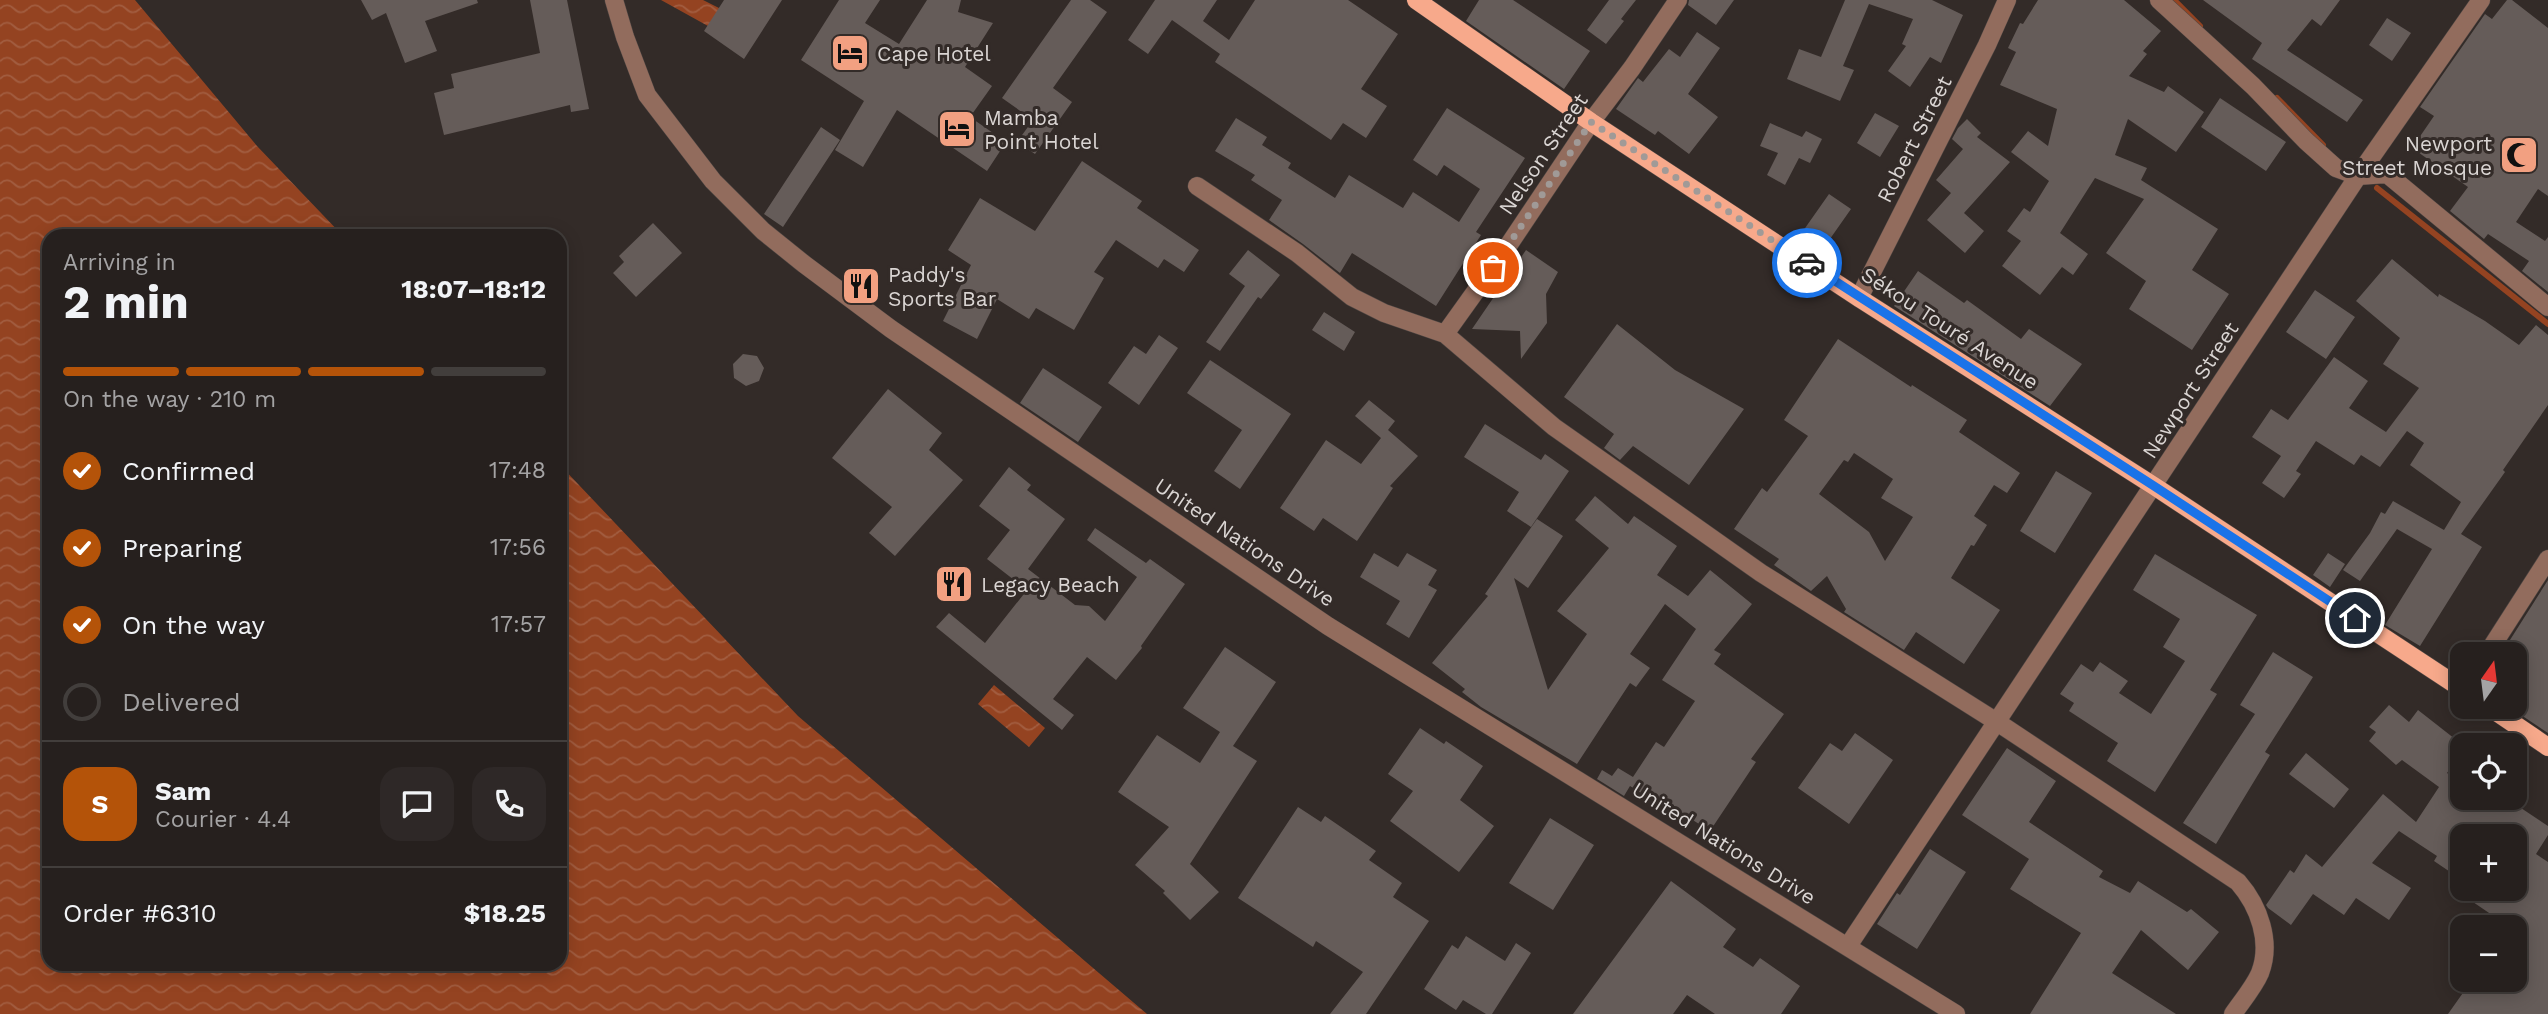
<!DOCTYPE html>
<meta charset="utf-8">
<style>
:root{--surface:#26201e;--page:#2e2827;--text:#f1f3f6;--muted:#a4a3a4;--line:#423e3c;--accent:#b45309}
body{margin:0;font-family:"Work Sans",sans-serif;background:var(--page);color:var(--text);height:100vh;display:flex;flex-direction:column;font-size:26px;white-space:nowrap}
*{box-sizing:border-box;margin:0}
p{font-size:23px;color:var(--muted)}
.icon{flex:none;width:38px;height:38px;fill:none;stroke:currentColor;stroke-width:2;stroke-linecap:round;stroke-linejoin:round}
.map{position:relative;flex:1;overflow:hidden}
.side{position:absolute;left:42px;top:229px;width:525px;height:742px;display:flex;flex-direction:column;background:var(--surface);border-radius:21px;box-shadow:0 4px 18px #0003,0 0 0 2px var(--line)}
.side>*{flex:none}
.needle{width:46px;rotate:14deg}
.controls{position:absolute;left:2450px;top:642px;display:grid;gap:14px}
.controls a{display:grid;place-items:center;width:77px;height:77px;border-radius:14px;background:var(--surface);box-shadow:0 4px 18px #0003,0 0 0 2px var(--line);font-size:35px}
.pin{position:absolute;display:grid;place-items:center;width:60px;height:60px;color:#fff;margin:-30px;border:4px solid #fff;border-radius:50%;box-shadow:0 2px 7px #0007}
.courier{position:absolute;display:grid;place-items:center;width:70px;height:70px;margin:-35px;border:5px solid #1a73e8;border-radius:50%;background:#fff;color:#222;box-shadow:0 2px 9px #0007}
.summary em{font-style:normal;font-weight:700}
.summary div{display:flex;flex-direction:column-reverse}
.summary{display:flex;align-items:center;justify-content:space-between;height:119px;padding:0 21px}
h1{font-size:46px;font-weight:700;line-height:52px}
.bar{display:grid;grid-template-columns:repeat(4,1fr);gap:10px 7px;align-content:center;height:84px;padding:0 21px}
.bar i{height:9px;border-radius:5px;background:var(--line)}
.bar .active{background:var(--accent)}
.bar p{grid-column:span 4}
.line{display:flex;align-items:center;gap:18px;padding:0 21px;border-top:2px solid var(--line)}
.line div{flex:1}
.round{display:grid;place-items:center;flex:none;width:74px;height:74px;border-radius:21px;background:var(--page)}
ol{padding:0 21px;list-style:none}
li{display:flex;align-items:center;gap:21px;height:77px}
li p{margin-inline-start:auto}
li .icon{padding:7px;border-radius:50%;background:var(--accent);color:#fff;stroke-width:4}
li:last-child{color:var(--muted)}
li i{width:38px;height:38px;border:4px solid var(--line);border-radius:50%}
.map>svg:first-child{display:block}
</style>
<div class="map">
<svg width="2548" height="1014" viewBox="0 0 2548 1014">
<defs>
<pattern id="water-waves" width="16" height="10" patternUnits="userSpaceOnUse" patternTransform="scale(1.75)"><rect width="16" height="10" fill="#944321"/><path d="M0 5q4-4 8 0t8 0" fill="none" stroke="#a25d40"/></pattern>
</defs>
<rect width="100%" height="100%" fill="#332b28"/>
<path fill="url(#water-waves)" d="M 0,0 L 135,0 L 257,146 L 343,236 L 49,236 L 49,964 L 560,964 L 560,465 L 798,716 L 1147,1014 L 0,1014 Z
M 661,0 L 703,0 L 727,12 L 717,31 Z
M 994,685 L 1045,728 L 1029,747 L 978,704 Z"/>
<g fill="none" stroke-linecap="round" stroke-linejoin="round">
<path stroke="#944321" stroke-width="6" d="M 2174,0 L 2200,26
M 2277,98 L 2323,145
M 2377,188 L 2548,324"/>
</g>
<path fill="#655c59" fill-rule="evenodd" d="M 361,0 L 477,0 L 478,3 L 425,21 L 437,51 L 405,63 L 386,13 L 372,20 Z
M 530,0 L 567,0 L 589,109 L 571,112 L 570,105 L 444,135 L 434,93 L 454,88 L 451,74 L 540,53 Z
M 724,0 L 782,0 L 744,59 L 704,31 Z
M 839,0 L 880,0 L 865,23 L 899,44 L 927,0 L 961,0 L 958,12 L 993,23 L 965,67 L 992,86 L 970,117 L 1006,142 L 987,171 L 897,110 L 863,167 L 835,150 L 864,101 L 801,60 Z
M 1071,0 L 1090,0 L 1107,12 L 1053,88 L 1072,102 L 1035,154 L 1017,142 L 1033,120 L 1002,98 Z
M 1155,0 L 1217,0 L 1203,21 L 1229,40 L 1255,0 L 1348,0 L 1398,34 L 1361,89 L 1387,106 L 1366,138 L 1343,123 L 1331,140 L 1215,62 L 1220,54 L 1172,20 L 1148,54 L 1128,40 Z
M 1479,0 L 1513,0 L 1590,51 L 1564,89 L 1466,21 Z
M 1609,0 L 1636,0 L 1621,19 L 1624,21 L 1606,44 L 1587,30 Z
M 1689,0 L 1734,0 L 1716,25 L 1688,5 Z
M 1845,0 L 1932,0 L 1963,15 L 1941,63 L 1930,57 L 1910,87 L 1888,71 L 1906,46 L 1902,44 L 1913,19 L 1869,4 L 1843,66 L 1854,70 L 1840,101 L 1787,79 L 1799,49 L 1821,57 Z
M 2038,0 L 2124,0 L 2161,31 L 2143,51 L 2147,54 L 2129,76 L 2164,92 L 2168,86 L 2204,112 L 2176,152 L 2128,119 L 2115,155 L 2147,168 L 2141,180 L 2218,229 L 2192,270 L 2229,294 L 2192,350 L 2129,309 L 2146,281 L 2106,253 L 2144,199 L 2095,178 L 2060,233 L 2088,254 L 2073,275 L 2062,267 L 2040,295 L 2002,266 L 2021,241 L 2007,231 L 2024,208 L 2030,212 L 2049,181 L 2011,152 L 2028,131 L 2048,146 L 2057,109 L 2000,85 L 2016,52 L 2008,48 L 2020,23 L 2023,24 Z
M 2203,0 L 2340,0 L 2321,26 L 2312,19 L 2287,50 L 2363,100 L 2347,122 L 2252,59 L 2262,43 Z
M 2507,0 L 2512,0 L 2548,28 L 2548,196 L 2538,189 L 2516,222 L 2545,241 L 2548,237 L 2548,292 L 2522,271 L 2529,261 L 2488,234 L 2484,239 L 2450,211 L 2468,187 L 2412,148 L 2434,116 L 2420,107 L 2485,14 L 2492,19 Z
M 2387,18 L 2411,33 L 2392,61 L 2369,45 Z
M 1697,32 L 1720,48 L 1688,94 L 1718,117 L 1689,154 L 1658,131 L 1655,135 L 1616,109 L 1638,78 L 1643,82 L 1669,49 L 1680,57 Z
M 2220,98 L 2286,142 L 2266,171 L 2201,127 Z
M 1447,108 L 1525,158 L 1476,232 L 1481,235 L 1436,306 L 1352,253 L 1340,273 L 1303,244 L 1269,220 L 1282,200 L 1251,180 L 1255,175 L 1215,151 L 1236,118 L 1267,137 L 1262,145 L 1291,163 L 1288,168 L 1335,198 L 1349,175 L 1403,208 L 1413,192 L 1459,222 L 1480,189 L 1444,165 L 1437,176 L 1413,160 Z
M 1875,113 L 1899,126 L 1880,157 L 1857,143 Z
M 1967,119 L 1981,133 L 1977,137 L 2010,162 L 1964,213 L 1984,231 L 1965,253 L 1927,220 L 1951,193 L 1936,180 L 1963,149 L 1952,139 L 1958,128 Z
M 1770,123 L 1802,137 L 1806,131 L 1822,139 L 1810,163 L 1799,158 L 1785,185 L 1767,175 L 1778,153 L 1760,146 Z
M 821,127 L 840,140 L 783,227 L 764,214 Z
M 1082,161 L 1142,201 L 1137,208 L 1199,250 L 1184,272 L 1164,259 L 1158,268 L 1116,240 L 1094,272 L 1104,278 L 1074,330 L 1036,308 L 1029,319 L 997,299 L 977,339 L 943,321 L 971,265 L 948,250 L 980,198 L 1035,231 Z
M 1829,194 L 1851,209 L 1825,246 L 1803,231 Z
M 653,223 L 682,253 L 636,297 L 613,273 L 624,262 L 619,256 Z
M 1248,250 L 1280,275 L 1261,299 L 1258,297 L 1220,351 L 1206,342 L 1245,286 L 1229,274 Z
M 1526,250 L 1558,272 L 1546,294 L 1547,323 L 1521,359 L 1520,331 L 1472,329 Z
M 2392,259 L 2438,297 L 2439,294 L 2485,321 L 2519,345 L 2536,325 L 2548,335 L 2548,405 L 2503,470 L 2505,472 L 2461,534 L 2482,547 L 2420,646 L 2385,625 L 2432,549 L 2397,529 L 2360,581 L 2343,570 L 2370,533 L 2381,512 L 2385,514 L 2393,501 L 2444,530 L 2461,502 L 2410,465 L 2424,443 L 2407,431 L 2380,467 L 2361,455 L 2354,465 L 2316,441 L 2296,471 L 2301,474 L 2284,498 L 2262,483 L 2281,456 L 2252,437 L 2271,409 L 2288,420 L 2334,357 L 2368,381 L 2349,408 L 2386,432 L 2419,388 L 2383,364 L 2400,338 L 2356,301 Z
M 1918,271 L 1964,303 L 1967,300 L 2021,339 L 2029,329 L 2082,364 L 2050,406 L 1894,306 Z
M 2315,290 L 2355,317 L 2326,359 L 2286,332 Z
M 1324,312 L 1355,332 L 1344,351 L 1312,330 Z
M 1617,324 L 1675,370 L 1744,409 L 1689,485 L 1633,446 L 1620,460 L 1604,448 L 1614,434 L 1564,397 Z
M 1159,335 L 1178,348 L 1139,405 L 1108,383 L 1134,346 L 1146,354 Z
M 1838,339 L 1911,387 L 1912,385 L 1967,420 L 1959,432 L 2020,473 L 2007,493 L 1994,485 L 1974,516 L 1987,525 L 1974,546 L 1971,545 L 1951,578 L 2000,610 L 1964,664 L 1916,632 L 1904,650 L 1844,612 L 1846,609 L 1827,576 L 1811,591 L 1774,565 L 1779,559 L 1734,529 L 1762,488 L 1767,492 L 1808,436 L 1784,420 ZM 1854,453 L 1893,479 L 1881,498 L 1913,517 L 1885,561 L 1869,532 L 1819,494 L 1844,460 L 1848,462 Z
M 743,354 L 757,356 L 764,368 L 759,381 L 746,386 L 734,378 L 733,364 Z
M 1210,360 L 1291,414 L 1240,489 L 1214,471 L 1242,430 L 1187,393 Z
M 1043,368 L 1102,407 L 1078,442 L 1020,403 Z
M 888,389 L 942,433 L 929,450 L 963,480 L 895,556 L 869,533 L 892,507 L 832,458 Z
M 1369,400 L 1395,421 L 1388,430 L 1418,456 L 1390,486 L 1393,488 L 1357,541 L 1323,518 L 1314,531 L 1280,508 L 1326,440 L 1361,464 L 1381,438 L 1355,416 Z
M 1485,424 L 1541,460 L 1545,454 L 1569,471 L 1531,527 L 1507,511 L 1519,492 L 1464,457 Z
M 1009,467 L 1031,485 L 1027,490 L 1065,519 L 1028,569 L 1075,605 L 1089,606 L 1105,621 L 1137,577 L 1087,540 L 1095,528 L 1146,563 L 1150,559 L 1185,584 L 1141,646 L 1142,648 L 1116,680 L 1087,657 L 1053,699 L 1074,715 L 1062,730 L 936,627 L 949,613 L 985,643 L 1027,590 L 987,559 L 1010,530 L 979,506 Z
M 2056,471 L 2092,493 L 2055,553 L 2020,531 Z
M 1595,496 L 1628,524 L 1634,516 L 1677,546 L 1657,575 L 1688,596 L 1710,570 L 1752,604 L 1714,650 L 1721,654 L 1714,664 L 1784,714 L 1751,759 L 1756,762 L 1710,831 L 1688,817 L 1676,815 L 1630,786 L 1624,796 L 1597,779 L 1602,770 L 1612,776 L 1618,768 L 1633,777 L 1656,742 L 1664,747 L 1695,701 L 1662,680 L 1696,629 L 1665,604 L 1630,654 L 1650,668 L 1636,687 L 1630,683 L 1577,764 L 1481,707 L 1462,692 L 1465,689 L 1432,663 L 1488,596 L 1485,594 L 1537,519 L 1563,536 L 1528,588 L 1514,578 L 1548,690 L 1587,634 L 1557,611 L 1609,548 L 1575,520 Z
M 1374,553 L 1398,567 L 1407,553 L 1437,570 L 1428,585 L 1437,590 L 1409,638 L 1386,624 L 1400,601 L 1360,577 Z
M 2328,553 L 2345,564 L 2330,587 L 2313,575 Z
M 2155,554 L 2257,615 L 2210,690 L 2217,694 L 2155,792 L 2107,761 L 2118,743 L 2069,711 L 2074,703 L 2060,694 L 2081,664 L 2093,672 L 2100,662 L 2128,681 L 2119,693 L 2151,714 L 2185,661 L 2163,647 L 2180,619 L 2133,590 Z
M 2548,580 L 2548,733 L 2515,711 L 2515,654 L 2508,654 L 2503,651 Z
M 1225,647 L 1276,682 L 1233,746 L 1257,761 L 1190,864 L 1219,892 L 1190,920 L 1163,893 L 1165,891 L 1135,865 L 1169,827 L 1118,792 L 1157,735 L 1200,763 L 1220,732 L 1183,708 Z
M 2273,652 L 2313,677 L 2265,752 L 2270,755 L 2216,844 L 2183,823 L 2255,714 L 2240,705 Z
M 2389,705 L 2409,722 L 2418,710 L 2464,746 L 2462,746 L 2462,753 L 2447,773 L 2462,783 L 2462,798 L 2506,798 L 2548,826 L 2548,835 L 2536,854 L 2548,862 L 2548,1014 L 2448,1014 L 2472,980 L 2515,980 L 2515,928 L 2511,928 L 2454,889 L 2515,889 L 2515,836 L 2462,836 L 2462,880 L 2434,861 L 2437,856 L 2399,831 L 2372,863 L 2411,888 L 2389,920 L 2356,898 L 2344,915 L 2313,894 L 2291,925 L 2268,908 L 2266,905 L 2290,870 L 2294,873 L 2306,854 L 2322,867 L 2383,794 L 2416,822 L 2439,787 L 2402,760 L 2396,765 L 2369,741 L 2376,732 L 2369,727 Z
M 1420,728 L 1444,744 L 1446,741 L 1483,766 L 1460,800 L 1494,826 L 1459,872 L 1390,821 L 1413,791 L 1388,774 Z
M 1855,733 L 1893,760 L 1849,824 L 1798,788 L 1830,743 L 1842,751 Z
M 2007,748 L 2056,781 L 2029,822 L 2103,871 L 2099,877 L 2130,893 L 2138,881 L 2187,912 L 2191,909 L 2219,932 L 2188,970 L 2141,930 L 2112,973 L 2176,1014 L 2030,1014 L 2081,933 L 2010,889 L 2029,859 L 1962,815 Z
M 2306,753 L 2349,789 L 2334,808 L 2289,774 Z
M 1298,807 L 1321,822 L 1325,816 L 1376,851 L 1369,860 L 1402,883 L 1393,897 L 1429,921 L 1366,1014 L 1330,1014 L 1363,972 L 1316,941 L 1313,947 L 1238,898 Z
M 1550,818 L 1594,845 L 1553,910 L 1509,883 Z
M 1930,849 L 1966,872 L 1917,949 L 1877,924 L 1897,893 L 1900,895 Z
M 1671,881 L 1736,929 L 1723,947 L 1753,967 L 1760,958 L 1800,986 L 1781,1014 L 1715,1014 L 1687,995 L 1673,1014 L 1573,1014 Z
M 1466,936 L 1505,961 L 1516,943 L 1531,953 L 1492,1014 L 1486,1014 L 1463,1000 L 1456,1010 L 1424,989 L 1452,945 L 1458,949 Z"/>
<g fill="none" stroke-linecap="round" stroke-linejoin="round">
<defs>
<path id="minor" d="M 614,0 L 625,37 L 647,95 L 713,181 L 763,231 L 804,264 L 891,329 L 1328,626 L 1956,1014
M 2159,0 L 2253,86 L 2306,141 L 2336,168 L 2358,176 L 2387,174 L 2548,307
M 1197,186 L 1297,253 L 1352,297 L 1384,313 L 1445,334 L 1554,427 L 1761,573 L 1997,722 L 2238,882 C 2259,906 2272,942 2260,973 C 2254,987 2242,1001 2233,1014
M 1859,298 L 1987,45 L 2007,0
M 1445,334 L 1508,246 L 1591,122 L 1632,68 L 1678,0
M 2487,654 L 2548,559
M 1848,946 L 2358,176 L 2481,0"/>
<path id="major" d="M 1416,0 L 1591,122 L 1859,298 L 2154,486 L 2462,689
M 2489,707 L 2548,747"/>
</defs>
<use href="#minor" stroke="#4e4643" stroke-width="19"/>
<use href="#major" stroke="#4e4643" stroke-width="19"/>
<use href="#minor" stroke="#926c5d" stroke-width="18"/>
<use href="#major" stroke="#f7a98b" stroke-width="18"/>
</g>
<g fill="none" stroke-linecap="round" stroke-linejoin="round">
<path stroke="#a09a97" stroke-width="7" stroke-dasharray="0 12.6" d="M 1493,268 L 1591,122 L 1807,263"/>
<path stroke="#1a73e8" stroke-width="9" d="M 1807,263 L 2154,486 L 2355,618"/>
</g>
<defs>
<symbol id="hotel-square" viewBox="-11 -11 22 22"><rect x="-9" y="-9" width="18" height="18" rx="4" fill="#f2a081" stroke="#332b28"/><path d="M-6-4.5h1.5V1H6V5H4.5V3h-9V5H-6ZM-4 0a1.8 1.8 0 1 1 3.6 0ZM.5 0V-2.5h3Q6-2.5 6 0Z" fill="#111"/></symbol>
<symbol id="mosque-square" viewBox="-11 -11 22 22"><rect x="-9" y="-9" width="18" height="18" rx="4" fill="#f2a081" stroke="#332b28"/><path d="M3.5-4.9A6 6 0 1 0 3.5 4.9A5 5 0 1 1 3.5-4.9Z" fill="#111"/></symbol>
<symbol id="restaurant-square" viewBox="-11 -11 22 22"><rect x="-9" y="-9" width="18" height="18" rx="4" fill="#f2a081" stroke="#332b28"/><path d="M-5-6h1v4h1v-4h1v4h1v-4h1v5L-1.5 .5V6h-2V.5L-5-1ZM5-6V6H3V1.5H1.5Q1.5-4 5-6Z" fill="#111"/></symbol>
</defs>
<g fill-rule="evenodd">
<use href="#hotel-square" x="828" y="31" width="44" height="44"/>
<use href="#hotel-square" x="935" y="107" width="44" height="44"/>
<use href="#mosque-square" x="2497" y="133" width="44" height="44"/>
<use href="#restaurant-square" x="839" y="264" width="44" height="44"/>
<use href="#restaurant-square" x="932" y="562" width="44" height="44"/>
</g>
<g text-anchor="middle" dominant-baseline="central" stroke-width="6" stroke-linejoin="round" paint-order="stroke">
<g font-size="21" fill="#dad5d3" stroke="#332b28" text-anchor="start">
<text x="877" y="53">Cape Hotel</text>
<text x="984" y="117">Mamba<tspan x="984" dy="24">Point Hotel</tspan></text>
<text x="2492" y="143" text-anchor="end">Newport<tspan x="2492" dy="24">Street Mosque</tspan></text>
<text x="888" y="274">Paddy's<tspan x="888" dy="24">Sports Bar</tspan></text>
<text x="981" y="584">Legacy Beach</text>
</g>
<g font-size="21" fill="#dad5d3" stroke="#332b28">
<text transform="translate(1914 139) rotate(-63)">Robert Street</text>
<text transform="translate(1543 154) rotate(-56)">Nelson Street</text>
<text transform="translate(1950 328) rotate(33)">Sékou Touré Avenue</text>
<text transform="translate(2190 390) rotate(-57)">Newport Street</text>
<text transform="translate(1245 542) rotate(34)">United Nations Drive</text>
<text transform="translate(1724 843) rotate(32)">United Nations Drive</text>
</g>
</g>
</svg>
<div class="controls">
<a><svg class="needle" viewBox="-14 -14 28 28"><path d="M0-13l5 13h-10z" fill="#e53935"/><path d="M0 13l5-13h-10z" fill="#a4a3a4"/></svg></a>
<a><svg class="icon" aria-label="locate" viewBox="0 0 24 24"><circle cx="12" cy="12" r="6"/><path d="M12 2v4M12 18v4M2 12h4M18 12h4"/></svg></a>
<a>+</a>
<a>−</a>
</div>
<div class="pin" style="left:1493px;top:268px;background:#ea580c"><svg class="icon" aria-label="bag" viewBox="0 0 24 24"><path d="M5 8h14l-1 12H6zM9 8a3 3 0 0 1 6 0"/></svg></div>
<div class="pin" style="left:2355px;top:618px;background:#1f2937"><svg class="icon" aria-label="home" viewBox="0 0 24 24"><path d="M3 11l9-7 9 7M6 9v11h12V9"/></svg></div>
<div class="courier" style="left:1807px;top:263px"><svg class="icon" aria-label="car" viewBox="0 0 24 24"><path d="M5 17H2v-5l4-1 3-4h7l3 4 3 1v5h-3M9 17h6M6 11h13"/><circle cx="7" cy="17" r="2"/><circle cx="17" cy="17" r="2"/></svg></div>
<section class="side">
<div class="summary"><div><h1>2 min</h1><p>Arriving in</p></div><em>18:07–18:12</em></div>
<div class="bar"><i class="active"></i><i class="active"></i><i class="active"></i><i></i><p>On the way · 210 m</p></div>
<ol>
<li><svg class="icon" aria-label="check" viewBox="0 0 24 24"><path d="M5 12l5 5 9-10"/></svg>Confirmed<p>17:48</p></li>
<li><svg class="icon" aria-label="check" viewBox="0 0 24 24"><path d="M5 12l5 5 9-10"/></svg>Preparing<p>17:56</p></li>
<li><svg class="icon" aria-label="check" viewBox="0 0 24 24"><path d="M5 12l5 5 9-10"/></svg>On the way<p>17:57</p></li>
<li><i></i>Delivered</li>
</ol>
<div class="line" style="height:126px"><b class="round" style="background:var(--accent);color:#fff">S</b><div><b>Sam</b><p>Courier · 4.4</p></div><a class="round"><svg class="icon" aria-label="chat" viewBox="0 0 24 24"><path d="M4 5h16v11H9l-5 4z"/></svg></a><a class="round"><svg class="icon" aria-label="phone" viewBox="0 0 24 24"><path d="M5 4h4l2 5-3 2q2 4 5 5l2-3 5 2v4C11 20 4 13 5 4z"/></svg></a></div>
<div class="line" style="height:91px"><div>Order #6310</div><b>$18.25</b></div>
</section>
</div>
